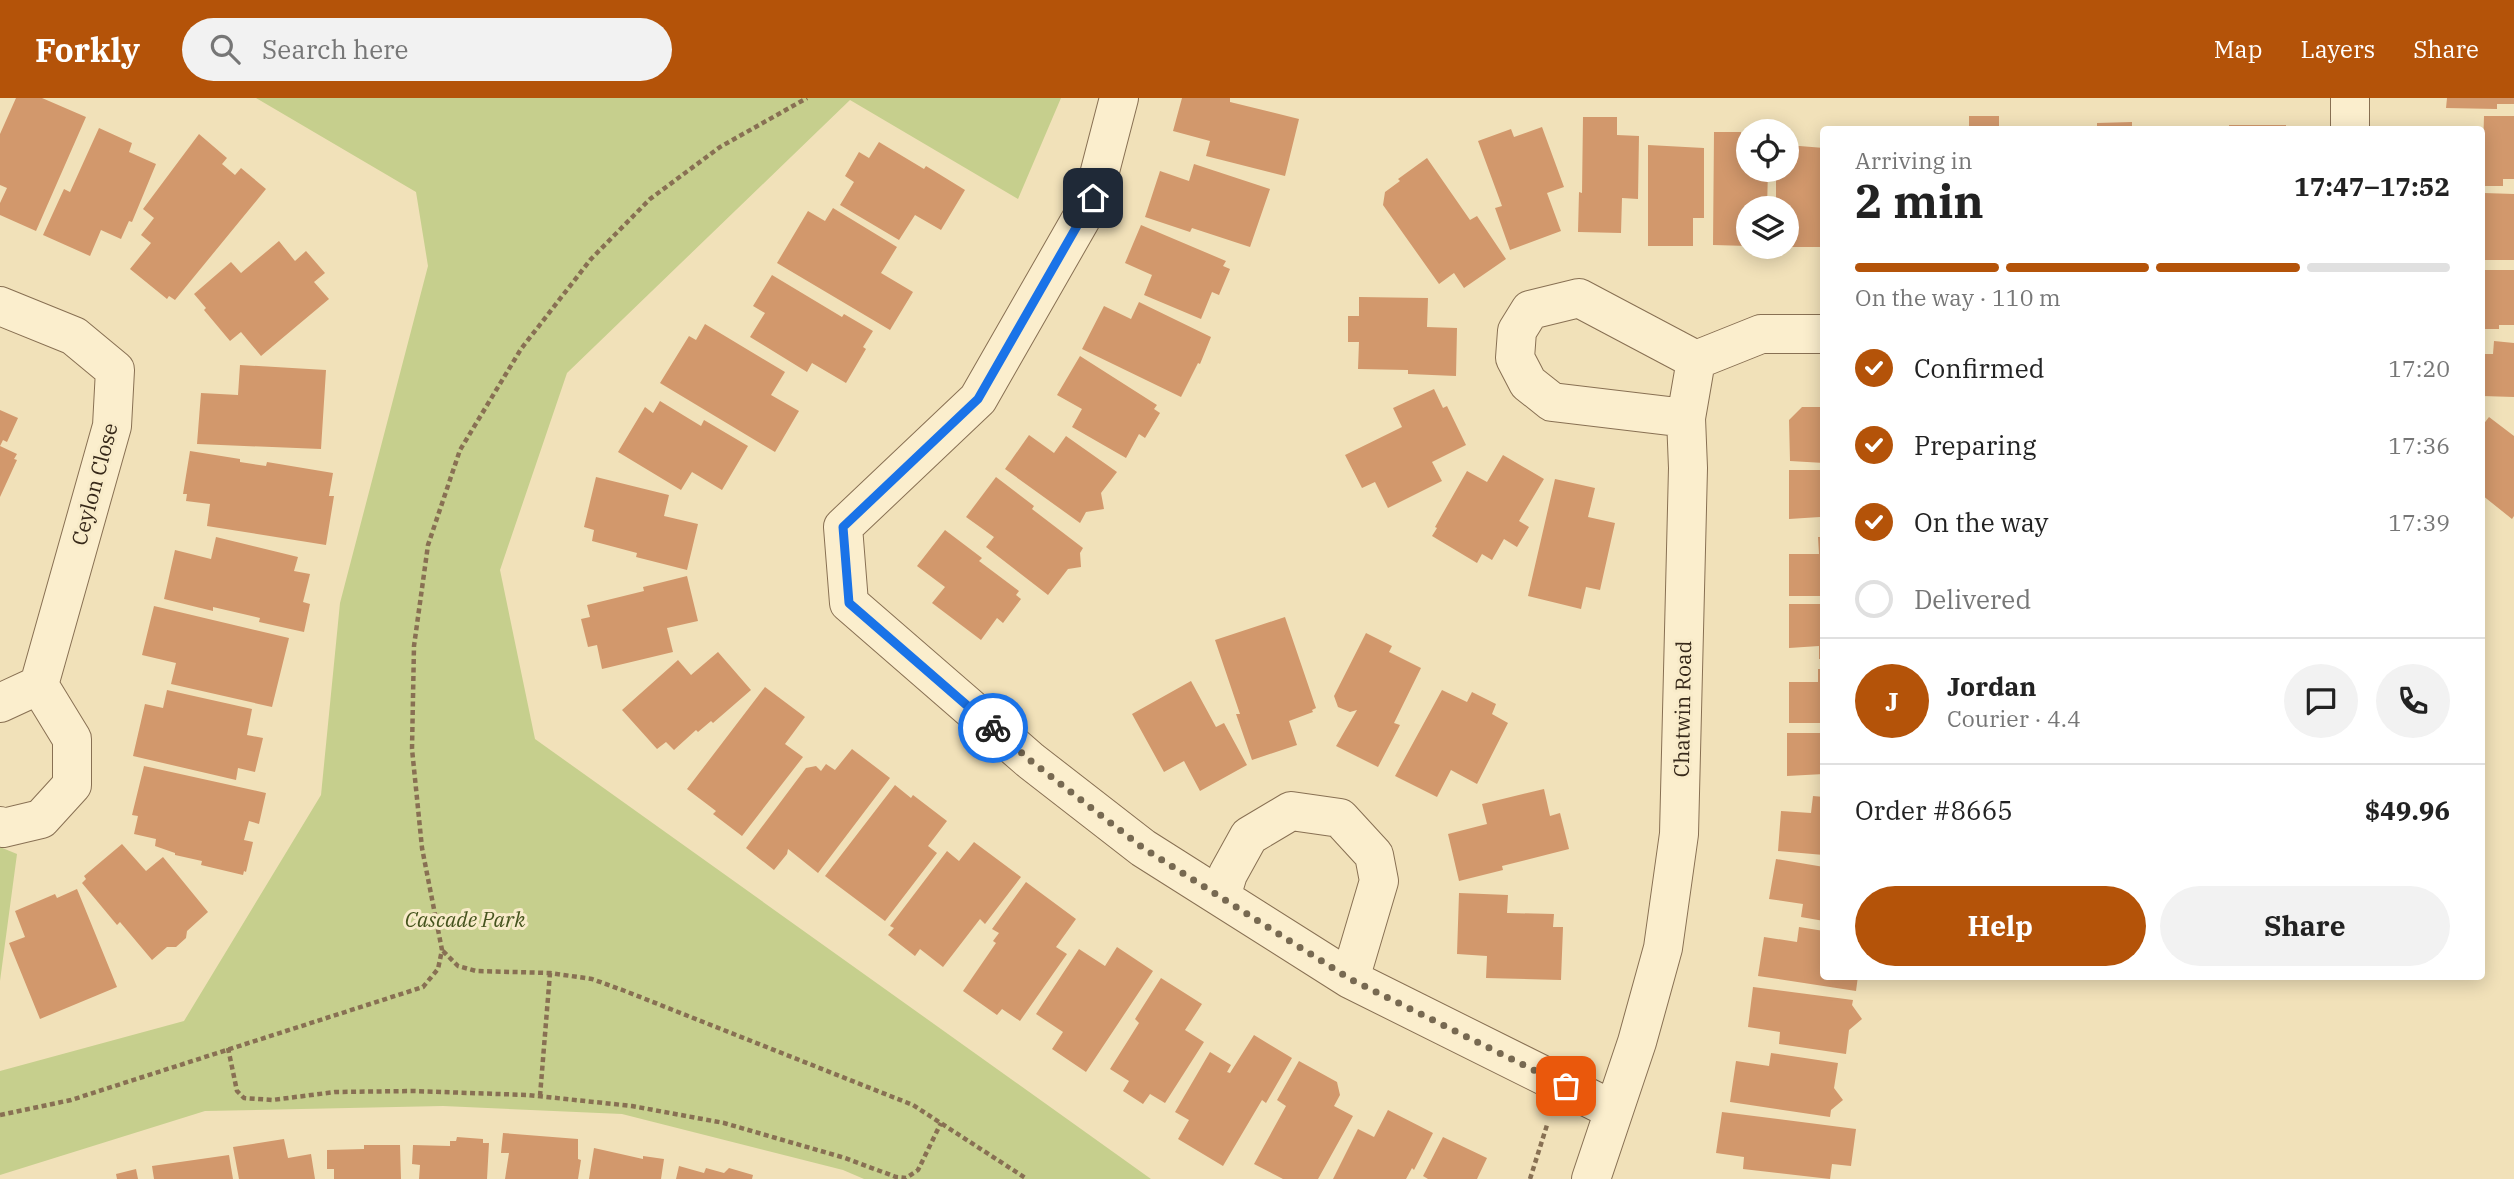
<!DOCTYPE html>
<meta charset="utf-8">
<style>
:root{--surface:#fff;--page:#f2f2f2;--text:#222;--muted:#767676;--line:#e0e0e0;--accent:#b45309}
body{margin:0;font-family:"IBM Plex Serif",serif;background:var(--page);color:var(--text);height:100vh;display:flex;flex-direction:column;font-size:26px;white-space:nowrap}
*{box-sizing:border-box;margin:0}
p{font-size:23px;color:var(--muted)}
.icon{flex:none;width:38px;height:38px;fill:none;stroke:currentColor;stroke-width:2;stroke-linecap:round;stroke-linejoin:round}
.map{position:relative;flex:1;overflow:hidden}
.side{position:absolute;left:1820px;top:28px;width:665px;height:854px;display:flex;flex-direction:column;background:var(--surface);border-radius:7px;box-shadow:0 4px 18px #0003}
.side>*{flex:none}
.buttons{position:absolute;left:1736px;top:21px;display:grid;gap:14px}
.buttons a{display:grid;place-items:center;width:63px;height:63px;border-radius:50%;background:var(--surface);box-shadow:0 4px 18px #0003;font-size:35px}
.pin{position:absolute;display:grid;place-items:center;width:60px;height:60px;color:#fff;margin:-30px;border-radius:14px;box-shadow:0 4px 10px #0006}
.courier{position:absolute;display:grid;place-items:center;width:70px;height:70px;margin:-35px;border:5px solid #1a73e8;border-radius:50%;background:#fff;color:#222;box-shadow:0 2px 9px #0007}
.overview em{font-style:normal;font-weight:700}
.overview div{display:flex;flex-direction:column-reverse}
.overview{display:flex;align-items:center;justify-content:space-between;height:119px;padding:0 35px}
h1{font-size:46px;font-weight:700;line-height:52px}
.bar{display:grid;grid-template-columns:repeat(4,1fr);gap:10px 7px;align-content:center;height:84px;padding:0 35px}
.bar i{height:9px;border-radius:5px;background:var(--line)}
.bar .selected{background:var(--accent)}
.bar p{grid-column:span 4}
.line{display:flex;align-items:center;gap:18px;padding:0 35px;border-top:2px solid var(--line)}
.line div{flex:1}
.round{display:grid;place-items:center;flex:none;width:74px;height:74px;border-radius:37px;background:var(--page)}
ol{padding:0 35px;list-style:none}
li{display:flex;align-items:center;gap:21px;height:77px}
li p{margin-inline-start:auto}
li .icon{padding:7px;border-radius:50%;background:var(--accent);color:#fff;stroke-width:4}
li:last-child{color:var(--muted)}
li i{width:38px;height:38px;border:4px solid var(--line);border-radius:50%}
.action{display:flex;gap:14px;margin-top:auto;padding:14px 35px}
.action a{flex:1;height:80px;border-radius:42px;background:var(--accent);color:#fff;font-size:28px;font-weight:700;line-height:80px;text-align:center}
.action a+a{background:var(--page);color:var(--text)}
header{display:flex;align-items:center;gap:42px;box-sizing:border-box;height:98px;padding:0 35px;background:var(--accent);color:#fff}
header strong{font-size:33px}
nav{display:flex;gap:38px;margin-inline-start:auto;font-size:24px}
.search{width:490px;height:63px;background:var(--page);display:flex;align-items:center;gap:18px;box-sizing:border-box;padding:0 24px;border-radius:38px;color:var(--muted);font-size:26px}
.map>svg:first-child{display:block}
</style>
<header>
<strong>Forkly</strong>
<div class="search"><svg class="icon" aria-label="search" viewBox="0 0 24 24"><circle cx="10" cy="10" r="6"/><path d="M15 15l6 6"/></svg>Search here</div>
<nav><a>Map</a><a>Layers</a><a>Share</a></nav>
</header>
<div class="map">
<svg width="2514" height="1081" viewBox="0 0 2514 1081">
<rect width="100%" height="100%" fill="#f1e1b9"/>
<path fill="#c6cf8d" d="M 256,0 L 1061,0 L 1018,101 L 850,2 L 567,275 L 500,472 L 535,641 L 1151,1081 L 864,1081 L 843,1072 L 622,1016 L 443,1008 L 205,1013 L 0,1077 L 0,973 L 184,923 L 321,697 L 340,505 L 428,168 L 416,94 Z
M 0,749 L 17,756 L 0,883 Z"/>
<path fill="#d2986c" d="M 16,0 L 42,0 L 86,19 L 36,133 L 0,117 L 0,105 L 7,90 L 0,87 L 0,36 Z
M 1182,0 L 1230,0 L 1230,4 L 1299,21 L 1285,78 L 1206,58 L 1210,43 L 1173,33 Z
M 2447,0 L 2514,0 L 2514,6 L 2497,6 L 2497,11 L 2446,10 Z
M 1969,18 L 1999,18 L 1999,32 L 1969,32 Z
M 2484,18 L 2514,18 L 2514,81 L 2503,81 L 2503,88 L 2482,88 Z
M 1583,19 L 1617,19 L 1617,37 L 1639,38 L 1638,101 L 1622,100 L 1621,135 L 1578,134 L 1579,94 L 1582,95 Z
M 2132,24 L 2132,32 L 2097,32 L 2097,25 Z
M 2229,27 L 2286,27 L 2286,32 L 2229,32 Z
M 1542,29 L 1564,89 L 1547,95 L 1561,133 L 1510,152 L 1495,110 L 1502,108 L 1478,43 L 1511,31 L 1514,39 Z
M 99,30 L 132,45 L 129,54 L 156,66 L 132,124 L 129,123 L 121,141 L 101,132 L 90,158 L 43,137 L 64,91 L 70,94 Z
M 1714,34 L 1741,34 L 1741,48 L 1748,48 L 1748,72 L 1768,72 L 1767,110 L 1748,110 L 1748,148 L 1713,147 Z
M 199,36 L 227,60 L 222,66 L 235,77 L 241,70 L 266,91 L 175,202 L 169,198 L 167,201 L 130,171 L 151,145 L 141,137 L 154,120 L 143,111 Z
M 879,44 L 924,71 L 926,68 L 965,92 L 941,132 L 915,117 L 899,142 L 840,107 L 854,84 L 845,78 L 859,54 L 869,60 Z
M 1648,47 L 1704,50 L 1704,120 L 1693,120 L 1693,148 L 1648,148 Z
M 1787,47 L 1824,50 L 1822,149 L 1787,149 L 1787,110 L 1776,110 L 1776,72 L 1787,72 Z
M 1427,60 L 1470,122 L 1477,118 L 1506,161 L 1464,190 L 1454,175 L 1439,186 L 1383,107 L 1385,94 L 1400,83 L 1398,81 Z
M 1194,66 L 1270,91 L 1250,149 L 1192,130 L 1190,134 L 1145,119 L 1160,73 L 1189,83 Z
M 2484,95 L 2514,96 L 2514,162 L 2482,162 Z
M 833,110 L 897,149 L 881,175 L 913,194 L 890,232 L 777,165 L 808,113 L 825,123 Z
M 1141,127 L 1226,163 L 1223,168 L 1230,171 L 1219,197 L 1212,194 L 1201,221 L 1144,197 L 1152,177 L 1125,165 Z
M 279,143 L 295,163 L 306,153 L 325,175 L 314,184 L 329,201 L 261,258 L 241,234 L 230,243 L 204,212 L 206,210 L 194,196 L 231,164 L 241,175 Z
M 2482,172 L 2514,172 L 2514,227 L 2499,227 L 2499,231 L 2482,231 Z
M 772,177 L 842,219 L 844,216 L 873,233 L 863,249 L 866,251 L 846,285 L 812,265 L 807,274 L 750,239 L 765,215 L 753,208 Z
M 1359,199 L 1428,200 L 1427,229 L 1457,230 L 1456,278 L 1408,276 L 1408,272 L 1358,271 L 1359,244 L 1348,244 L 1348,218 L 1359,218 Z
M 1139,204 L 1211,239 L 1200,266 L 1198,265 L 1181,299 L 1082,251 L 1104,208 L 1131,221 Z
M 705,226 L 785,274 L 771,297 L 799,313 L 775,354 L 660,285 L 689,238 L 696,242 Z
M 2494,243 L 2514,245 L 2514,299 L 2482,298 L 2482,256 L 2493,256 Z
M 1080,258 L 1157,307 L 1154,311 L 1160,315 L 1145,340 L 1139,336 L 1126,360 L 1072,329 L 1082,311 L 1057,297 Z
M 240,267 L 326,272 L 321,351 L 197,346 L 201,295 L 238,297 Z
M 1434,291 L 1443,310 L 1447,308 L 1466,347 L 1432,364 L 1442,383 L 1388,410 L 1375,384 L 1362,390 L 1345,357 L 1402,329 L 1393,310 Z
M 660,303 L 701,328 L 704,322 L 748,348 L 722,392 L 692,374 L 681,392 L 618,354 L 645,309 L 653,315 Z
M 1802,309 L 1824,309 L 1824,365 L 1790,363 L 1789,322 Z
M 0,312 L 18,320 L 7,344 L 3,342 L 0,348 Z
M 2489,319 L 2514,338 L 2514,418 L 2512,421 L 2482,397 L 2482,328 Z
M 1029,337 L 1054,355 L 1066,338 L 1117,374 L 1101,395 L 1104,411 L 1086,414 L 1080,425 L 1005,371 Z
M 0,348 L 17,356 L 14,361 L 17,362 L 0,399 Z
M 190,353 L 240,361 L 240,364 L 266,368 L 267,364 L 333,375 L 329,398 L 334,398 L 326,447 L 207,428 L 210,406 L 186,403 L 187,396 L 183,396 Z
M 1503,357 L 1544,381 L 1519,423 L 1529,429 L 1517,449 L 1504,441 L 1492,462 L 1482,456 L 1477,465 L 1432,438 L 1437,430 L 1435,429 L 1467,373 L 1487,384 Z
M 1789,372 L 1824,372 L 1824,431 L 1821,431 L 1820,419 L 1789,421 Z
M 596,379 L 669,397 L 664,418 L 698,426 L 687,472 L 636,459 L 637,455 L 592,443 L 594,432 L 584,429 Z
M 996,379 L 1034,408 L 1032,411 L 1083,450 L 1080,455 L 1081,469 L 1068,471 L 1048,497 L 986,449 L 994,439 L 966,419 Z
M 1555,381 L 1595,390 L 1588,419 L 1615,425 L 1600,492 L 1586,489 L 1581,511 L 1528,498 Z
M 945,432 L 982,460 L 979,463 L 1019,493 L 1016,497 L 1021,501 L 1003,525 L 997,520 L 981,542 L 932,505 L 945,489 L 917,468 Z
M 216,439 L 298,459 L 294,473 L 310,476 L 303,504 L 310,506 L 304,534 L 259,524 L 260,520 L 213,509 L 213,513 L 164,501 L 175,452 L 211,461 Z
M 1818,439 L 1824,439 L 1824,498 L 1789,498 L 1789,456 L 1819,456 Z
M 687,478 L 698,523 L 667,530 L 673,554 L 602,571 L 597,547 L 588,549 L 581,521 L 590,519 L 587,507 L 644,493 L 643,489 Z
M 1789,506 L 1824,506 L 1824,561 L 1819,561 L 1819,548 L 1789,550 Z
M 154,508 L 289,540 L 272,609 L 171,586 L 176,565 L 142,557 Z
M 1285,519 L 1316,610 L 1312,612 L 1313,614 L 1289,623 L 1297,647 L 1252,662 L 1236,616 L 1240,616 L 1215,542 Z
M 1366,535 L 1392,548 L 1389,554 L 1421,570 L 1394,625 L 1400,627 L 1378,669 L 1336,648 L 1357,612 L 1350,614 L 1338,609 L 1334,598 Z
M 718,554 L 751,592 L 713,625 L 711,623 L 698,634 L 696,632 L 674,652 L 666,644 L 657,651 L 622,612 L 678,562 L 691,577 Z
M 1818,571 L 1824,571 L 1824,625 L 1789,625 L 1789,584 L 1818,584 Z
M 1191,583 L 1216,629 L 1224,625 L 1247,667 L 1200,693 L 1184,663 L 1164,674 L 1132,616 Z
M 765,589 L 805,619 L 785,646 L 803,659 L 742,738 L 713,716 L 716,713 L 687,691 Z
M 167,592 L 252,611 L 247,637 L 263,640 L 255,674 L 238,670 L 236,682 L 133,658 L 145,606 L 163,610 Z
M 1442,592 L 1467,604 L 1472,594 L 1496,606 L 1492,616 L 1508,625 L 1477,686 L 1451,672 L 1437,699 L 1395,678 Z
M 1787,635 L 1824,635 L 1824,676 L 1787,678 Z
M 852,651 L 890,680 L 818,775 L 788,751 L 787,756 L 774,772 L 746,750 L 806,670 L 816,668 L 821,673 L 826,666 L 835,672 Z
M 144,668 L 266,695 L 259,726 L 249,723 L 244,742 L 253,744 L 246,774 L 244,773 L 243,777 L 201,767 L 202,763 L 175,757 L 175,755 L 155,748 L 156,741 L 134,736 L 138,718 L 132,717 Z
M 895,687 L 911,700 L 913,697 L 947,723 L 928,748 L 937,755 L 885,823 L 825,778 Z
M 1544,691 L 1550,718 L 1560,715 L 1569,751 L 1502,768 L 1503,772 L 1459,783 L 1448,736 L 1487,726 L 1482,706 Z
M 1813,698 L 1824,699 L 1824,757 L 1778,753 L 1781,713 L 1811,715 Z
M 974,744 L 1021,779 L 985,826 L 980,821 L 943,869 L 920,851 L 915,858 L 888,837 L 894,830 L 890,828 L 947,753 L 959,763 Z
M 122,746 L 146,773 L 163,759 L 208,814 L 187,833 L 186,840 L 176,849 L 167,849 L 152,862 L 120,824 L 117,827 L 82,785 L 86,781 L 84,778 Z
M 1776,761 L 1824,769 L 1824,823 L 1801,819 L 1803,806 L 1769,801 Z
M 1026,784 L 1076,821 L 1056,849 L 1067,856 L 1020,923 L 1002,911 L 997,917 L 963,893 L 996,845 L 993,843 L 999,835 L 992,831 Z
M 77,791 L 117,889 L 40,921 L 9,845 L 25,839 L 15,813 L 55,796 L 57,800 Z
M 1459,795 L 1508,797 L 1507,815 L 1554,816 L 1553,829 L 1563,829 L 1561,882 L 1486,880 L 1487,858 L 1457,856 Z
M 1799,829 L 1824,833 L 1824,878 L 1858,878 L 1856,893 L 1758,878 L 1764,839 L 1797,844 Z
M 1117,849 L 1153,873 L 1086,974 L 1052,951 L 1063,934 L 1036,916 L 1079,851 L 1105,868 Z
M 1161,880 L 1202,906 L 1185,932 L 1204,944 L 1165,1005 L 1150,996 L 1143,1006 L 1123,993 L 1129,983 L 1110,971 L 1139,925 L 1135,921 Z
M 1753,889 L 1853,902 L 1852,907 L 1862,921 L 1849,932 L 1846,956 L 1779,946 L 1780,934 L 1748,929 Z
M 1254,937 L 1292,960 L 1266,1005 L 1262,1002 L 1223,1068 L 1178,1041 L 1189,1022 L 1175,1014 L 1210,954 L 1231,967 L 1227,974 L 1230,975 Z
M 1771,955 L 1838,965 L 1834,990 L 1843,1002 L 1831,1012 L 1830,1019 L 1730,1004 L 1736,963 L 1769,968 Z
M 1299,963 L 1337,984 L 1340,997 L 1334,1008 L 1353,1018 L 1318,1081 L 1283,1081 L 1254,1066 L 1286,1008 L 1277,1002 Z
M 1388,1012 L 1433,1035 L 1414,1072 L 1412,1070 L 1406,1081 L 1333,1081 L 1358,1031 L 1374,1039 Z
M 1722,1014 L 1856,1031 L 1851,1068 L 1832,1066 L 1830,1081 L 1743,1071 L 1744,1059 L 1716,1055 Z
M 503,1035 L 578,1041 L 578,1061 L 581,1062 L 578,1081 L 505,1081 L 509,1055 L 501,1055 Z
M 457,1039 L 483,1041 L 483,1045 L 489,1045 L 487,1081 L 419,1081 L 420,1067 L 412,1066 L 413,1047 L 450,1048 L 450,1043 L 456,1043 Z
M 1443,1039 L 1487,1060 L 1477,1081 L 1428,1081 L 1423,1078 Z
M 284,1041 L 288,1060 L 311,1056 L 315,1081 L 239,1081 L 233,1049 Z
M 364,1047 L 400,1047 L 401,1081 L 334,1081 L 334,1071 L 327,1071 L 327,1052 L 364,1051 Z
M 594,1050 L 643,1061 L 643,1058 L 664,1061 L 661,1081 L 589,1081 Z
M 229,1057 L 233,1081 L 154,1081 L 152,1068 Z
M 679,1068 L 704,1075 L 706,1070 L 724,1075 L 729,1070 L 753,1077 L 752,1081 L 676,1081 Z
M 136,1071 L 138,1081 L 117,1081 L 116,1076 Z"/>
<g fill="none" stroke-linecap="round" stroke-linejoin="round">
<defs>
<path id="minor" d="M 1119,0 L 1093,100 L 978,301 L 843,429 L 849,505 L 1031,663 L 1143,750 L 1350,881 L 1613,1012
M 2350,0 L 2350,32
M 0,208 L 74,238 L 115,272 L 112,328 L 39,587
M 1686,320 L 1552,304 L 1528,285 L 1515,260 L 1517,233 L 1530,212 L 1579,200 L 1696,262
M 0,605 L 39,587 L 72,641 L 72,687 L 41,721 L 3,730 L 0,728
M 1221,799 L 1228,776 L 1249,738 L 1291,713 L 1340,720 L 1374,757 L 1379,783 L 1350,881
M 1591,1081 L 1637,944 L 1663,850 L 1679,736 L 1688,370 L 1686,320 L 1696,262 L 1761,236 L 1824,236"/>
</defs>
<use href="#minor" stroke="#887053" stroke-width="40"/>
<path stroke="#887053" stroke-width="4.5" stroke-dasharray="5 3.5" stroke-linecap="butt" d="M 443,853 L 458,868 L 476,873 L 550,875 L 592,881 L 625,893 L 913,1007 L 1027,1081
M 228,950 L 237,993 L 244,1000 L 272,1002 L 335,994 L 412,993 L 528,997 L 632,1008 L 724,1025 L 845,1060 L 896,1079 L 906,1080 L 918,1072 L 941,1025
M 540,998 L 550,875
M 0,1017 L 71,1002 L 423,889 L 438,871 L 442,852 L 422,750 L 412,651 L 414,548 L 428,447 L 460,352 L 521,251 L 591,161 L 650,101 L 720,49 L 807,0
M 1530,1081 L 1547,1027"/>
<use href="#minor" stroke="#fbeecd" stroke-width="38"/>
</g>
<g fill="none" stroke-linecap="round" stroke-linejoin="round">
<path stroke="#776951" stroke-width="7" stroke-dasharray="0 12.6" d="M 993,630 L 1031,663 L 1143,750 L 1350,881 L 1566,988"/>
<path stroke="#1a73e8" stroke-width="9" d="M 993,630 L 849,505 L 843,429 L 978,301 L 1093,100"/>
</g>
<g text-anchor="middle" dominant-baseline="central" stroke-width="6" stroke-linejoin="round" paint-order="stroke">
<g font-size="21" fill="#362819" stroke="#f8ebc9">
<text transform="translate(94 386) rotate(-75)">Ceylon Close</text>
<text transform="translate(1682 611) rotate(-89)">Chatwin Road</text>
</g>
<g font-size="21" font-style="italic" fill="#46541e" stroke="#f8ebc9">
<text x="465" y="821">Cascade Park</text>
</g>
</g>
</svg>
<div class="buttons">
<a><svg class="icon" aria-label="locate" viewBox="0 0 24 24"><circle cx="12" cy="12" r="6"/><path d="M12 2v4M12 18v4M2 12h4M18 12h4"/></svg></a>
<a><svg class="icon" aria-label="layers" viewBox="0 0 24 24"><path d="M12 4l9 5-9 5-9-5zM3 14l9 5 9-5"/></svg></a>
</div>
<div class="pin" style="left:1566px;top:988px;background:#ea580c"><svg class="icon" aria-label="bag" viewBox="0 0 24 24"><path d="M5 8h14l-1 12H6zM9 8a3 3 0 0 1 6 0"/></svg></div>
<div class="pin" style="left:1093px;top:100px;background:#1f2937"><svg class="icon" aria-label="home" viewBox="0 0 24 24"><path d="M3 11l9-7 9 7M6 9v11h12V9"/></svg></div>
<div class="courier" style="left:993px;top:630px"><svg class="icon" aria-label="bike" viewBox="0 0 24 24"><circle cx="6" cy="16" r="4"/><circle cx="18" cy="16" r="4"/><path d="M6 16l4-8h5l3 8M10 8l3 8H6M13 5h3"/></svg></div>
<section class="side">
<div class="overview"><div><h1>2 min</h1><p>Arriving in</p></div><em>17:47–17:52</em></div>
<div class="bar"><i class="selected"></i><i class="selected"></i><i class="selected"></i><i></i><p>On the way · 110 m</p></div>
<ol>
<li><svg class="icon" aria-label="check" viewBox="0 0 24 24"><path d="M5 12l5 5 9-10"/></svg>Confirmed<p>17:20</p></li>
<li><svg class="icon" aria-label="check" viewBox="0 0 24 24"><path d="M5 12l5 5 9-10"/></svg>Preparing<p>17:36</p></li>
<li><svg class="icon" aria-label="check" viewBox="0 0 24 24"><path d="M5 12l5 5 9-10"/></svg>On the way<p>17:39</p></li>
<li><i></i>Delivered</li>
</ol>
<div class="line" style="height:126px"><b class="round" style="background:var(--accent);color:#fff">J</b><div><b>Jordan</b><p>Courier · 4.4</p></div><a class="round"><svg class="icon" aria-label="chat" viewBox="0 0 24 24"><path d="M4 5h16v11H9l-5 4z"/></svg></a><a class="round"><svg class="icon" aria-label="phone" viewBox="0 0 24 24"><path d="M5 4h4l2 5-3 2q2 4 5 5l2-3 5 2v4C11 20 4 13 5 4z"/></svg></a></div>
<div class="line" style="height:91px"><div>Order #8665</div><b>$49.96</b></div>
<div class="action"><a>Help</a><a>Share</a></div>
</section>
</div>
